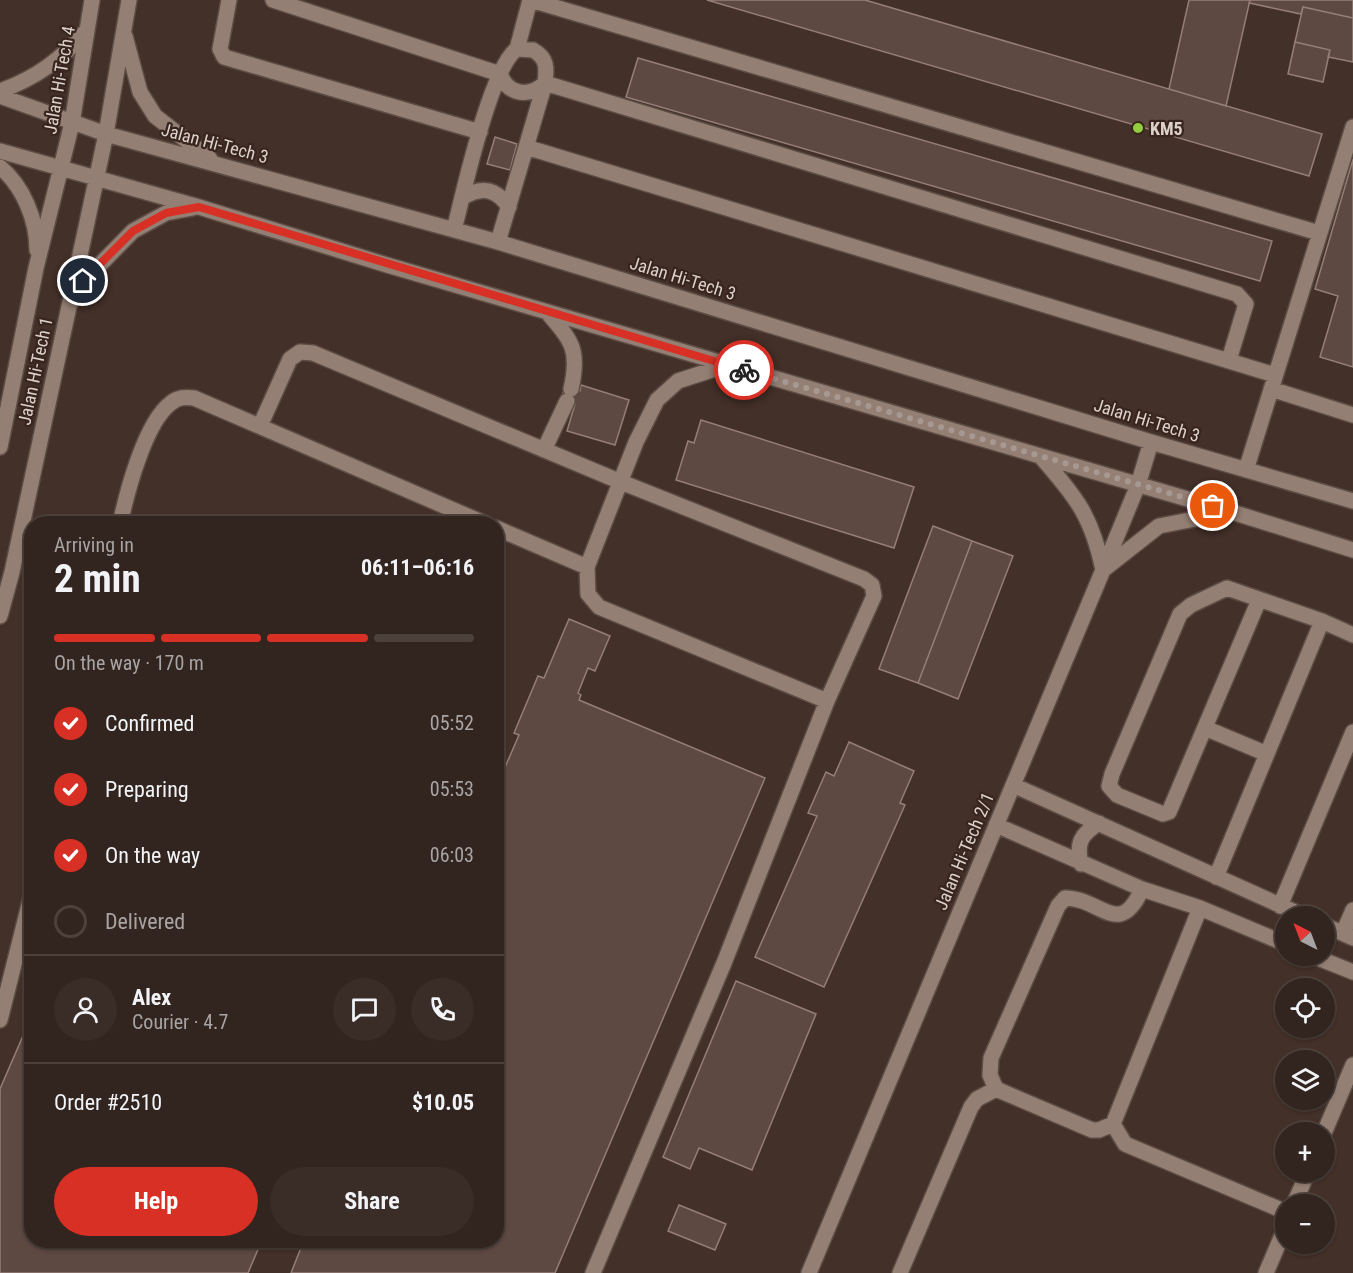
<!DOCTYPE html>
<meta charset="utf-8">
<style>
:root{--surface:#32241e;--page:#3a2c27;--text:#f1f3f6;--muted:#a8a4a4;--line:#4d413c;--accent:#d93025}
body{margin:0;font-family:"Roboto Condensed",sans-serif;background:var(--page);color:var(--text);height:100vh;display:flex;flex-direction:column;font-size:22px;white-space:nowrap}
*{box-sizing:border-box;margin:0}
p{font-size:20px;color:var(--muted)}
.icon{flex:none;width:33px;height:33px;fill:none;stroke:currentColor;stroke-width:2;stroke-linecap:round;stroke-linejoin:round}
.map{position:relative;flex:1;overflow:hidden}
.panel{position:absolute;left:24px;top:516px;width:480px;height:732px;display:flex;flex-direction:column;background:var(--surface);border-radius:24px;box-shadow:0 2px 4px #0004,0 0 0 2px var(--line)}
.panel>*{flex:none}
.needle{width:39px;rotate:318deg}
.buttons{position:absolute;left:1275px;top:906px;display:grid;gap:12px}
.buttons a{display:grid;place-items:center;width:60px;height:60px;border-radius:50%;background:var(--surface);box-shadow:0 2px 4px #0004,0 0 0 2px var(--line);font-size:30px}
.pin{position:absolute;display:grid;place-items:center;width:51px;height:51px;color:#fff;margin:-26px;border:3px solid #fff;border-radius:50%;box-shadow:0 2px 6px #0007}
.courier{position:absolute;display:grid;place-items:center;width:60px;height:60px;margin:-30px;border:4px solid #d93025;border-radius:50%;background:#fff;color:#222;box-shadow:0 2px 8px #0007}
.overview em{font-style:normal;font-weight:700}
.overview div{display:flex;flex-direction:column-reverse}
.overview{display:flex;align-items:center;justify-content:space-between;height:102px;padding:0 30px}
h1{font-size:39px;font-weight:700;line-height:45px}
.bar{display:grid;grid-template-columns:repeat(4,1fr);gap:9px 6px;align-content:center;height:72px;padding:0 30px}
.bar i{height:8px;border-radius:4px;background:var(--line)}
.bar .current{background:var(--accent)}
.bar p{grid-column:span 4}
.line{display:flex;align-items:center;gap:15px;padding:0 30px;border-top:2px solid var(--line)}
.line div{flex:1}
.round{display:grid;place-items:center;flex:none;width:63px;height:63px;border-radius:32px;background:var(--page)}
ol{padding:0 30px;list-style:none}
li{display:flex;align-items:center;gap:18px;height:66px}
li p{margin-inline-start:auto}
li .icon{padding:6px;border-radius:50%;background:var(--accent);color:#fff;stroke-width:4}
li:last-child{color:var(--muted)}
li i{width:33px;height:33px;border:3px solid var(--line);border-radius:50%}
.cta{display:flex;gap:12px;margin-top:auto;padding:12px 30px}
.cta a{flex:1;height:69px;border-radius:36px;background:var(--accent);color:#fff;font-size:24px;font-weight:700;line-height:69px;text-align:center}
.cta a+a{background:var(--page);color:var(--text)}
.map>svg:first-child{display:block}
</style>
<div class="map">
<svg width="1353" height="1273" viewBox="0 0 1353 1273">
<rect width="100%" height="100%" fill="#433028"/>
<path fill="#5d4842" stroke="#957e77" stroke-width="1.5" d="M 707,0 L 865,0 L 1322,134 L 1309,176 Z
M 1189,0 L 1250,0 L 1226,106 L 1169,89 Z
M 1250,0 L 1353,0 L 1353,18 L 1303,7 L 1301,14 L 1249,3 Z
M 1303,7 L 1353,18 L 1353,62 L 1328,57 L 1330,50 L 1295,42 Z
M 1295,42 L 1330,50 L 1323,82 L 1288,74 Z
M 638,58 L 1272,241 L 1260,281 L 626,97 Z
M 495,137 L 517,144 L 510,170 L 487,164 Z
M 1353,159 L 1353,367 L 1320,357 L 1338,296 L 1315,289 Z
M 581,385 L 629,400 L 615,445 L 567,431 L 575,404 L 561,399 L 565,387 L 580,391 Z
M 701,420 L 914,487 L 894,548 L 676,480 L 688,441 L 694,443 Z
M 933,526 L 972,541 L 918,683 L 879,669 Z
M 972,541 L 1013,556 L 958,699 L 918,683 Z
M 569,619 L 610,636 L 595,671 L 588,668 L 578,693 L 581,695 L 579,700 L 765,778 L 555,1273 L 291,1273 L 304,1240 L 496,1240 L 496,788 L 519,735 L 514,733 L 538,676 L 544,678 Z
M 849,742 L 914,771 L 900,803 L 905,805 L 824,987 L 755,957 L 817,816 L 808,813 L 826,772 L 834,776 Z
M 736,981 L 816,1014 L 752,1170 L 699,1148 L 690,1169 L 663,1157 Z
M 32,1015 L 32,1240 L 262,1240 L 248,1273 L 0,1273 L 0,1089 Z
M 679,1205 L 726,1224 L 715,1250 L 668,1231 Z"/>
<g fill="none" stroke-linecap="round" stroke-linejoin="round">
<defs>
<path id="minor" d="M 229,0 L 220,49 L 224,57 L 480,132
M 273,0 L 500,74 C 508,95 529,98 545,83 L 1237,294 L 1246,304 L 1229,360
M 531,0 L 1319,233
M 125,36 L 140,92 L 155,116 L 210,159
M 517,49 L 530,0
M 0,91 C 36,78 62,59 87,30
M 0,96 L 106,134 L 498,242 L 1151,442 L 1353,501
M 526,147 L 1275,375
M 0,151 L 199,207 L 387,265 L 1232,512 L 1353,550
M 0,167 C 23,186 37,220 37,250
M 462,198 C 481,186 496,188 509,207
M 454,230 C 463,195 491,66 517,49 L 533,50 C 547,58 547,67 545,83 L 498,242
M 72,293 L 133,231 L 166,213 L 193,208
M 547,312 C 572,341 580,350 571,389
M 727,365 L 678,381 L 657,400 L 636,442 L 587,567 L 588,594 L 599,607 L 827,701
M 1271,389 L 1353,415
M 260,426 L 290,359 L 300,352 L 313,353 L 621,482 L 864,579 L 872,585 L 874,596 L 827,701 L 724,963 L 593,1273
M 0,447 L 36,268 L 72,123 L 92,0
M 544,450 L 567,401
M 1042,458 C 1077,498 1092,517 1103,570 L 1159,526 L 1226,513
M 1246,470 L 1353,127
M 120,524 C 127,492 145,422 171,403 C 178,397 185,397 194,398 L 486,524
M 496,528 L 587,567
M 1259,600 L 1169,812 L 1163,814 L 1117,795 L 1109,786 L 1112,774 L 1180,614 L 1191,605 L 1227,588 L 1322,621 L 1353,635
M 0,616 L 12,572 L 106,134 L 129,0
M 1205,728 L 1267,754
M 1013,785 L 1304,916
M 996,825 L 1142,889 L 1200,908 L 1286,944
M 1081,864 C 1076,843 1081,834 1099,823
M 1216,877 L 1322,621
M 1142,889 C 1119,940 1101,898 1065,898 L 1058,906 L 991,1058 L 990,1075 L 996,1089 L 1092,1130 L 1099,1130 L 1113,1124 L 1200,908
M 1280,906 L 1353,732
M 1324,925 L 1353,938
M 1343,933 L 1353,910
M 1313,956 L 1353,972
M 0,1020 L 32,893
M 1113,1124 L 1125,1144 L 1286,1212
M 1324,1133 L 1353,1065
M 1294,1204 L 1308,1172
M 809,1273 L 1103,570 L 1138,485 L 1151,442
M 900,1273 L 971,1107 L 977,1099 L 996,1089
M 1266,1273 L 1286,1226"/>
</defs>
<use href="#minor" stroke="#5b4c44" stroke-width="18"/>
<use href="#minor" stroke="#947f74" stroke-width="15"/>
</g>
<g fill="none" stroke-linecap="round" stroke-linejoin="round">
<path stroke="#a79992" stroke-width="6" stroke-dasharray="0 10.8" d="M 744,370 L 1213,506"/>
<path stroke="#d93025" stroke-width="8" d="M 83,281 L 133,231 L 166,213 L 199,207 L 744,370"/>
</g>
<circle fill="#92cd3f" stroke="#38261e" stroke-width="2" cx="1138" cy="128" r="6"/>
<g text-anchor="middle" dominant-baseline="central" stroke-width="4.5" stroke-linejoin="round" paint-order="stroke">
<g font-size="18" fill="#ddd1cb" stroke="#38261e">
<text transform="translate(59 80) rotate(-80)">Jalan Hi-Tech 4</text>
<text transform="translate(215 143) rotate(15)">Jalan Hi-Tech 3</text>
<text transform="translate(683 278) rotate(17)">Jalan Hi-Tech 3</text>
<text transform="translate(35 371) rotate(-78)">Jalan Hi-Tech 1</text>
<text transform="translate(1147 420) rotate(17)">Jalan Hi-Tech 3</text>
<text transform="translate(964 851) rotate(-67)">Jalan Hi-Tech 2/1</text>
</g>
<g font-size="18" font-weight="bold" fill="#ddd1cb" stroke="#38261e" text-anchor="start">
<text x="1150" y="128">KM5</text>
</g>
</g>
</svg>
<div class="buttons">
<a><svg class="needle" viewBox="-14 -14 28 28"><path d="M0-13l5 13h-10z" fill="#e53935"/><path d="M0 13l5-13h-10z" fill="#a8a4a4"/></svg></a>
<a><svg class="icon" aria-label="locate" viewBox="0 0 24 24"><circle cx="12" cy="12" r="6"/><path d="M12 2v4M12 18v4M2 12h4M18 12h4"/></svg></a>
<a><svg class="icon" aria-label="layers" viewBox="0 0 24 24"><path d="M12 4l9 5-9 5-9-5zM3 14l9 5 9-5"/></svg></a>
<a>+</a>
<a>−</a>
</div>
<div class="pin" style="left:1213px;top:506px;background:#ea580c"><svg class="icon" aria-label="bag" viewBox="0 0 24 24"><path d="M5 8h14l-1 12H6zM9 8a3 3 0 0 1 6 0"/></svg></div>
<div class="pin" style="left:83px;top:281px;background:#1f2937"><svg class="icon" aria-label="home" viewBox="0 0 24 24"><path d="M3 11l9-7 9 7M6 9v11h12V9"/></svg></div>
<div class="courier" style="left:744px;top:370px"><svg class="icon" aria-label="bike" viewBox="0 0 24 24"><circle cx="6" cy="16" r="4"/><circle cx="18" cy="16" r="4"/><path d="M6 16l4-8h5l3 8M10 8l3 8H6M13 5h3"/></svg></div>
<section class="panel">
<div class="overview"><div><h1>2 min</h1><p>Arriving in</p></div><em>06:11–06:16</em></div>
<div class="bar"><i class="current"></i><i class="current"></i><i class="current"></i><i></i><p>On the way · 170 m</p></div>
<ol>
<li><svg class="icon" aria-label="check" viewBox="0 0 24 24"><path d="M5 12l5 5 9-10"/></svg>Confirmed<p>05:52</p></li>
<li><svg class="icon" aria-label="check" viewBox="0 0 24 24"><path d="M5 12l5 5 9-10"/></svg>Preparing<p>05:53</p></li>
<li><svg class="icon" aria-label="check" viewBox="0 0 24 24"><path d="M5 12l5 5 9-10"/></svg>On the way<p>06:03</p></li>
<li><i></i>Delivered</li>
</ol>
<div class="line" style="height:108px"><a class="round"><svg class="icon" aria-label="person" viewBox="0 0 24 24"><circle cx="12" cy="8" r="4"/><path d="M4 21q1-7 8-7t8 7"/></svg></a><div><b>Alex</b><p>Courier · 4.7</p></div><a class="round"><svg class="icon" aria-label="chat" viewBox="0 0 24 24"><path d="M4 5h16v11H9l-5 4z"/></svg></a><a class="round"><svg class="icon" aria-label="phone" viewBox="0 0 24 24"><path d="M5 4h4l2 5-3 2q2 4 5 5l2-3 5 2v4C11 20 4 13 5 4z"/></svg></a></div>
<div class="line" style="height:78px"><div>Order #2510</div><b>$10.05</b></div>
<div class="cta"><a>Help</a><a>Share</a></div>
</section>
</div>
